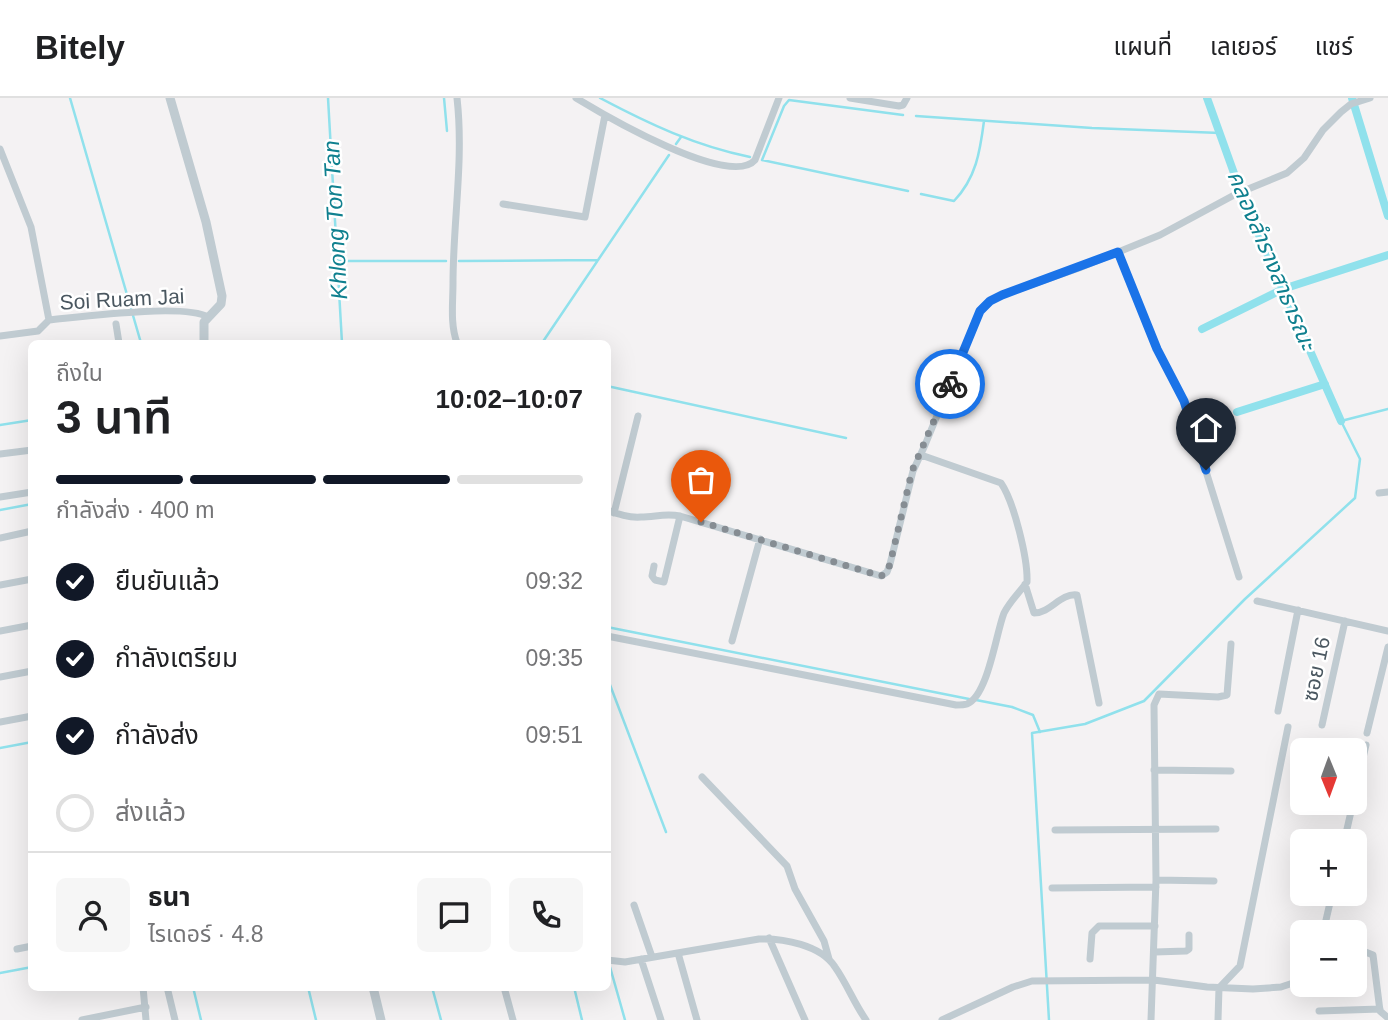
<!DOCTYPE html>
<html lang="th">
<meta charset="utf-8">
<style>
:root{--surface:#fff;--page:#f6f6f6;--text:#202124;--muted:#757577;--line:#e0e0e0;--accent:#111827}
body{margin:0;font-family:Arial,"Noto Sans Thai",sans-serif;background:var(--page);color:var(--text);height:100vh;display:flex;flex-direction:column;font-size:26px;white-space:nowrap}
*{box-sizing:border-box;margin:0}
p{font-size:23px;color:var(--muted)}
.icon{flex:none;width:38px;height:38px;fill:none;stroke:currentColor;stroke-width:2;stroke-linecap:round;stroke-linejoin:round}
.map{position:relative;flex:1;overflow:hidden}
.details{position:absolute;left:28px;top:242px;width:583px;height:651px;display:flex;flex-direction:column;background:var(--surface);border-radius:10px;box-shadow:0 7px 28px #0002}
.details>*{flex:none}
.needle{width:46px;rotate:179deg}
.tools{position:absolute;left:1290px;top:640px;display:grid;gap:14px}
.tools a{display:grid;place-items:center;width:77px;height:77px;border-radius:10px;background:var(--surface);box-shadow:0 7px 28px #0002;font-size:35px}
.pin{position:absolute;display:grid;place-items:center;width:60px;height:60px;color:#fff;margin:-72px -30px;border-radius:50% 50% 50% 0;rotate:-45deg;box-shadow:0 0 7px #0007}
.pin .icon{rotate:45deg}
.courier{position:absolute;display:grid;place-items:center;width:70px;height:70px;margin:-35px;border:5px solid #1a73e8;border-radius:50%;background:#fff;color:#222;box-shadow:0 2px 9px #0007}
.overview em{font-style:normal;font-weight:600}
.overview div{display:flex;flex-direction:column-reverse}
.overview{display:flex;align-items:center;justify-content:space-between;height:119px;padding:0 28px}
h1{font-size:46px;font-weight:600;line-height:52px}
.bar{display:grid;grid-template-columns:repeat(4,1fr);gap:10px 7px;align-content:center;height:84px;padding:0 28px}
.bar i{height:9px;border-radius:5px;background:var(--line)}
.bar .active{background:var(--accent)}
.bar p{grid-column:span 4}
.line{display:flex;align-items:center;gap:18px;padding:0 28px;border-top:2px solid var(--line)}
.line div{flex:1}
.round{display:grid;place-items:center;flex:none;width:74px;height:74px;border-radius:10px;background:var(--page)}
ol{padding:0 28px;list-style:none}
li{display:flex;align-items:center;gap:21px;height:77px}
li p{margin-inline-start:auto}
li .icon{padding:7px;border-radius:50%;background:var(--accent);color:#fff;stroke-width:4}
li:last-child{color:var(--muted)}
li i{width:38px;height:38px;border:4px solid var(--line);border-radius:50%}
header{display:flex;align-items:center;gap:42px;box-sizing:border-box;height:98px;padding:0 35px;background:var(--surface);border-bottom:2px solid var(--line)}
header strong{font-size:33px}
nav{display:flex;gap:38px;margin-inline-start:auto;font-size:24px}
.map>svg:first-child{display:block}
</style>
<header>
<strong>Bitely</strong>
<nav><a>แผนที่</a><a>เลเยอร์</a><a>แชร์</a></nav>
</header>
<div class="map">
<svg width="1388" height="922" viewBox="0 0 1388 922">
<rect width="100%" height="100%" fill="#f4f2f3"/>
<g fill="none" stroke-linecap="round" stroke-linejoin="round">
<path stroke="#90e1ec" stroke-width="2.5" d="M 70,0 L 141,245
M 328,0 L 342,245
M 444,0 L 447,33
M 600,0 C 649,26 696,48 750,59
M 903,17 L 789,2 L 784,8 L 762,62 L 908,93
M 916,18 L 1092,30 L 1220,35
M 676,46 L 681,39
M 921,96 L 954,103 C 976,80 980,54 984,23
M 337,163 L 446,163
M 459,163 L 598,162
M 542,245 L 669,57
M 607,288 L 846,340
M 0,327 L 32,322
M 0,412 L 32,406
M 607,529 L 969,601
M 607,579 L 666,734
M 976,602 L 1012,609 L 1033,617 L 1040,634
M 0,650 L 32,644
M 610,869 L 625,922
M 0,875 L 32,869
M 193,889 L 201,922
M 308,889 L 316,922
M 432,889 L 441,922
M 574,889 L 582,922
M 1049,922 L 1032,635 L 1085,626 L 1144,603 L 1245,501 L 1355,400 L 1360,361 L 1341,323 L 1388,311"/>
<path stroke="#90e1ec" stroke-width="8" d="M 1207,0 L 1244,103 L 1341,323
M 1352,0 L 1388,118
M 1202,231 L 1283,191 L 1388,157
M 1237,314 L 1325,286"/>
<path stroke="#c0cbd1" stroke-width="7" d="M 576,0 C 604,17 730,91 755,62 L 779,0
M 850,0 L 899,8 L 903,7 L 907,0
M 0,51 L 31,129 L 49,222 C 80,219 184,205 208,219
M 503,106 L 585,119 L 605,17
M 1118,154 L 1157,251 L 1184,303 L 1239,479
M 116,226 L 119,245
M 0,238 L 38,233 L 49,222
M 457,245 C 450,226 453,205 453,185 C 453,123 464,62 457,0
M 0,356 L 32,352
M 1379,395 L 1388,394
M 0,399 L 32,394
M 607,412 C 618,416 629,420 641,419 C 655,419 665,415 680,418 L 881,478 L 887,474 L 890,466 L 913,373 L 925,347 L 980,213 L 991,203 L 1002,197 L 1079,170 L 1160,137 L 1236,96 L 1287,75 L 1304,60 L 1323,32 L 1341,14 L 1351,6 L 1370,0
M 614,415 L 638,318
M 0,440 L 32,433
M 654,468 L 652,478 L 655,482 L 664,484 L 680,418
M 1025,486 L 1034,515 C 1051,515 1060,495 1077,497 L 1099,605
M 0,487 L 32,481
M 1257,503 L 1388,533
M 0,533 L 32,527
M 607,538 L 956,607 C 958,607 964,607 967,606 C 988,598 996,535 1004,515 C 1010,503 1019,495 1027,484 C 1028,461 1014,404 1001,385 L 921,357
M 732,543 L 760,441
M 0,579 L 32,573
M 1278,613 L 1298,512
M 0,624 L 32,618
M 1322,627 L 1345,523
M 1367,635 L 1388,549
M 1154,672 L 1231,673
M 702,679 L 787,768 L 795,791 L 824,843 L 829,861
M 1354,698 L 1366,647
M 1055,732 L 1216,731
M 1344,744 L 1353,705
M 1156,782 L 1214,783
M 1052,790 L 1156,789
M 634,807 L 652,859
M 1323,835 L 1332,796
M 769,840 L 805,922
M 17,851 L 32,848
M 1155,854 L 1186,853 L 1189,851 L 1189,837
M 678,855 L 697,922
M 1354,856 L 1363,853 L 1373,857 L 1380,913 L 1388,920
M 641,861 L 661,922
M 1090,861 L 1092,835 L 1099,828 L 1155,828
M 607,862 L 625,864 L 759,841 C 783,840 821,847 835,869 C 847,886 854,905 866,922
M 143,889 L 146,922
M 167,889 L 175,922
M 504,889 L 513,922
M 1319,913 L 1380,911
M 82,922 L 146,909
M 942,922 L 1013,889 L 1032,883 L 1154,882 L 1207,889 L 1253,891 L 1281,889 L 1302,882
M 1151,922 L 1156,782 L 1154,607 L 1159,596 L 1218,599 L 1227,597 L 1231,546
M 1218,922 L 1219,890 L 1240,868 L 1288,629"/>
<path stroke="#c0cbd1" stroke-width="9" d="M 170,0 L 206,124 L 222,198 L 221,206 L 204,224 L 204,245
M 373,889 L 381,922"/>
</g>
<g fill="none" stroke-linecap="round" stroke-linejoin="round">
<path stroke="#868d93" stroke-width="7" stroke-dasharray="0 12.6" d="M 701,424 L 881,478 L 887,474 L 890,466 L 912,373 L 950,286"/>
<path stroke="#1a73e8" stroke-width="9" d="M 950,286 L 980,213 L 990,203 L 1002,197 L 1118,154 L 1157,251 L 1184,303 L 1206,372"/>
</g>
<g text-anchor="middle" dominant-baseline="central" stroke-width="5" stroke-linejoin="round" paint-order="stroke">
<g font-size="21" fill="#4a5760" stroke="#fff">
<text transform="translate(122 201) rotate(-3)">Soi Ruam Jai</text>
<text transform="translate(1316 571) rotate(-78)">ซอย 16</text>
</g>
<g font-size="23" font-style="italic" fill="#0f808f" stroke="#fff">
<text transform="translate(335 122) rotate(-93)">Khlong Ton Tan</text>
<text transform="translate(1272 162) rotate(67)">คลองลำรางสาธารณะ</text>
</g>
</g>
</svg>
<div class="tools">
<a><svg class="needle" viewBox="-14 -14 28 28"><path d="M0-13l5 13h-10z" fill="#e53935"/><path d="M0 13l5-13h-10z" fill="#757577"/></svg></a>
<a>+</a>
<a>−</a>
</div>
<div class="pin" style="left:701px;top:424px;background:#ea580c"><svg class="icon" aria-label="bag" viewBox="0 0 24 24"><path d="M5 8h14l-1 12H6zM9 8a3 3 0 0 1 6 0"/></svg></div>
<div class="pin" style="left:1206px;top:372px;background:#1f2937"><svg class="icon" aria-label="home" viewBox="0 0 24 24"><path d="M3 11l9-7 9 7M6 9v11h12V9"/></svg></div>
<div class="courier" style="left:950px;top:286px"><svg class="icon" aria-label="bike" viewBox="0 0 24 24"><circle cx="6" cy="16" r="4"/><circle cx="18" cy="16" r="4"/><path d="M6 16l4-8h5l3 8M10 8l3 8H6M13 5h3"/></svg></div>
<section class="details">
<div class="overview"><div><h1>3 นาที</h1><p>ถึงใน</p></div><em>10:02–10:07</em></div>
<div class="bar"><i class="active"></i><i class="active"></i><i class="active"></i><i></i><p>กำลังส่ง · 400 m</p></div>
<ol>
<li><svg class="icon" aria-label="check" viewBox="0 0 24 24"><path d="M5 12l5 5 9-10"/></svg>ยืนยันแล้ว<p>09:32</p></li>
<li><svg class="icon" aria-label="check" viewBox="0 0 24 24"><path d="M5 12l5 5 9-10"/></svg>กำลังเตรียม<p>09:35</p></li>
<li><svg class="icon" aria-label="check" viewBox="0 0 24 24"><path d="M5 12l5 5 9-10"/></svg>กำลังส่ง<p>09:51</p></li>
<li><i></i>ส่งแล้ว</li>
</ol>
<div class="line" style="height:126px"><a class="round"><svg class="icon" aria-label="person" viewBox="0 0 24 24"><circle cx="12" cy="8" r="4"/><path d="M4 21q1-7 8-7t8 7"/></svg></a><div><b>ธนา</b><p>ไรเดอร์ · 4.8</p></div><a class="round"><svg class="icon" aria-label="chat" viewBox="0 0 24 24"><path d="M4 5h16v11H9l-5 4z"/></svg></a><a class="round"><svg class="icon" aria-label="phone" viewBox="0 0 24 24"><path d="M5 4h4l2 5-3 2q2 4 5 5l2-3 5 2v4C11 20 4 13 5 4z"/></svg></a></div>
</section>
</div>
